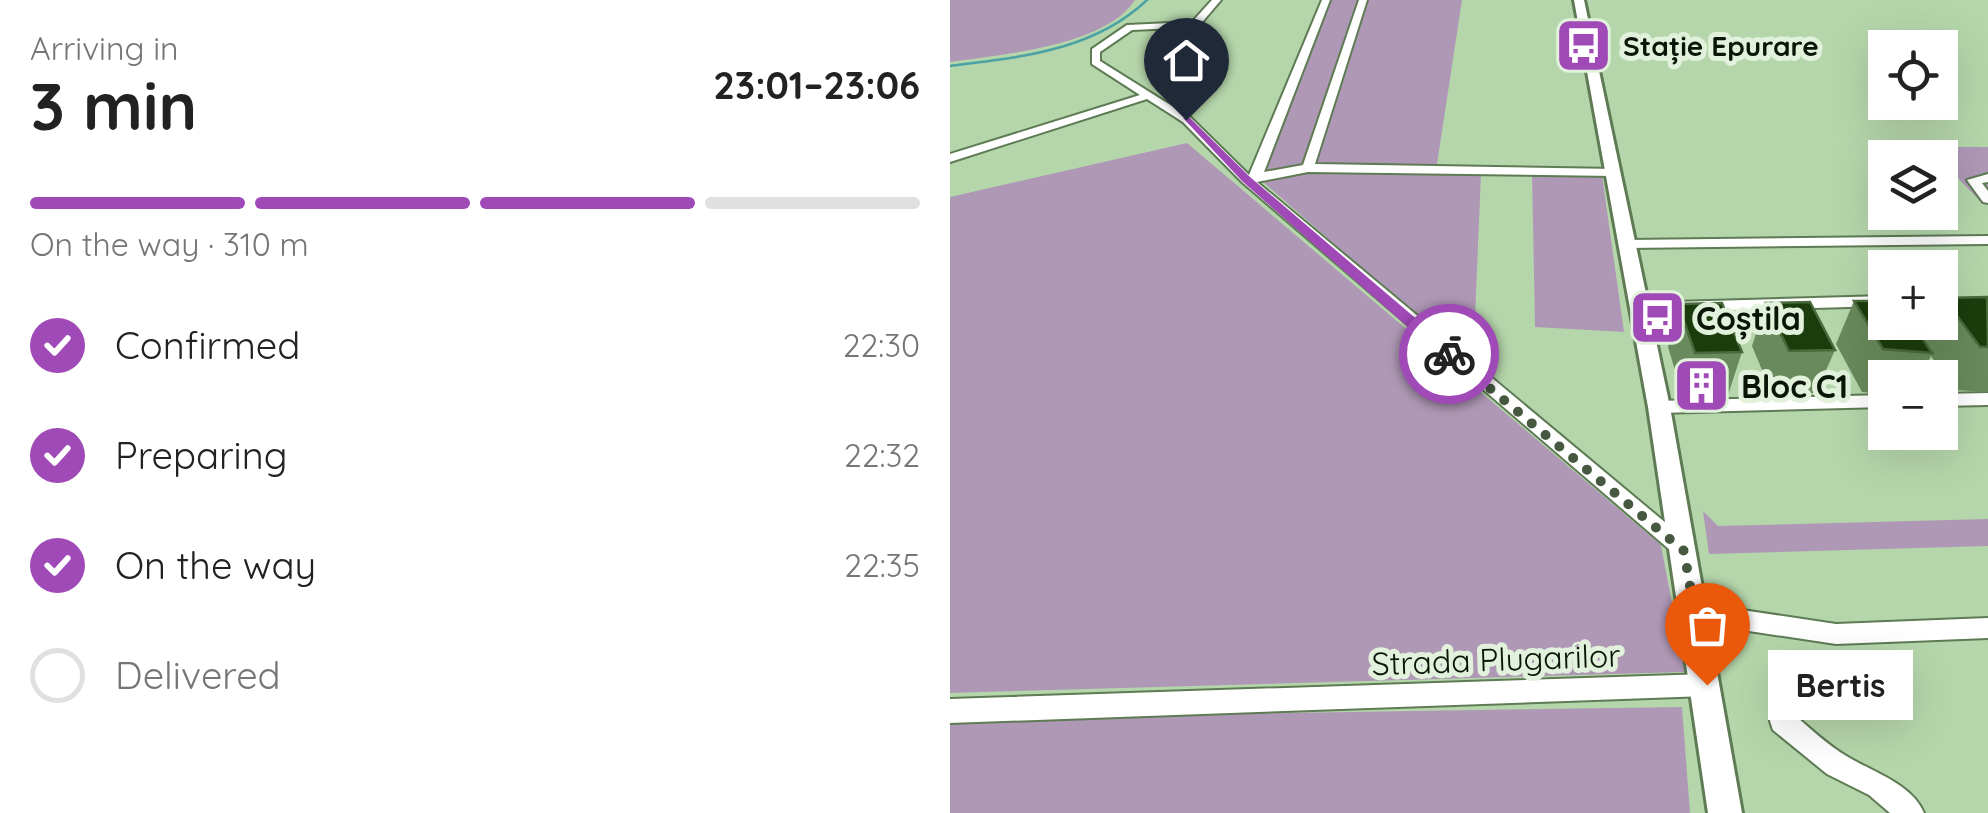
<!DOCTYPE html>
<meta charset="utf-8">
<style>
:root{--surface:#fff;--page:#f2f2f2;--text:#222;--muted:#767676;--line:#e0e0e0;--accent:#a04ab8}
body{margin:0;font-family:Quicksand,sans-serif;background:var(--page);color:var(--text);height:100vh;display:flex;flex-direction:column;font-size:38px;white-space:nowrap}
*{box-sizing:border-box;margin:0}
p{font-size:32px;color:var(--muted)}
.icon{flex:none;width:55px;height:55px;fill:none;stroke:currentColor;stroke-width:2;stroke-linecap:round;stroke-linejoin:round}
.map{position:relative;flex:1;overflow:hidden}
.details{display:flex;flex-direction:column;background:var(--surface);width:950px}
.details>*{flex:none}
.buttons{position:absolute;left:918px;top:30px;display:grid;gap:20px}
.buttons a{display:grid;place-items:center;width:90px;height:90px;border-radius:0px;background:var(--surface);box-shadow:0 10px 40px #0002;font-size:50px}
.pin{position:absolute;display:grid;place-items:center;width:85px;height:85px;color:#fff;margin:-102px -42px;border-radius:50% 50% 50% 0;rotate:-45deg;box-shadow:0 0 10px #0007}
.pin .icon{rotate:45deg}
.courier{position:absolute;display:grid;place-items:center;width:100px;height:100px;margin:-50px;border:8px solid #a04ab8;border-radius:50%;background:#fff;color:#222;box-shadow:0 2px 12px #0007}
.bubble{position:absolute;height:70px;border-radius:0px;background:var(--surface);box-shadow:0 10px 40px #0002;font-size:32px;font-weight:700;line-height:70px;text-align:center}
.headline em{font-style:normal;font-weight:700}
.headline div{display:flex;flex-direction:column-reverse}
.headline{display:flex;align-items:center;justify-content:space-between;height:170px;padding:0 30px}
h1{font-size:65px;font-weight:700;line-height:75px}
.bar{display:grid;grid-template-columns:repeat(4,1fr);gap:15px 10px;align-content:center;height:120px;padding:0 30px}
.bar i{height:12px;border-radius:8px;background:var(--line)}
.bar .active{background:var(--accent)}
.bar p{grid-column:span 4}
ol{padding:0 30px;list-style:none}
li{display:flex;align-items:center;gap:30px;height:110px}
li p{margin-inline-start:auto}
li .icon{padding:10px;border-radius:50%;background:var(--accent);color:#fff;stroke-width:4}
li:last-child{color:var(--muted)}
li i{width:55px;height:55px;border:5px solid var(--line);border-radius:50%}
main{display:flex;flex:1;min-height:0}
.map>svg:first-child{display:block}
</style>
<main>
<section class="details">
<div class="headline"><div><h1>3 min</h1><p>Arriving in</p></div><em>23:01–23:06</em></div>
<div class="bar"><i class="active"></i><i class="active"></i><i class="active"></i><i></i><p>On the way · 310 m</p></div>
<ol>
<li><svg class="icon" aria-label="check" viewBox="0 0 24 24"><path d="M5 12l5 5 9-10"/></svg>Confirmed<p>22:30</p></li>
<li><svg class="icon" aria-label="check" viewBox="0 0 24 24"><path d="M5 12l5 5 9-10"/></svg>Preparing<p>22:32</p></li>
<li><svg class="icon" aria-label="check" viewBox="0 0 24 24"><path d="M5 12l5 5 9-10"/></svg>On the way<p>22:35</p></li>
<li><i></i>Delivered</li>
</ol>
</section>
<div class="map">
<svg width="1038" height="813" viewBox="0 0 1038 813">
<rect width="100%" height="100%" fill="#b5d6ab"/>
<path fill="#af98b6" d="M 0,0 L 185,0 C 154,47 52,54 0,62 Z
M 381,0 L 512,0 L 487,164 L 365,164 L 312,175 Z
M 237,143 L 711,545 L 735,672 L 0,693 L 0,197 Z
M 978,147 L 1038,147 L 1038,201 L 1030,201 Z
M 356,173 L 531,174 L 523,365 L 312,181 Z
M 582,173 L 652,175 L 674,332 L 585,327 Z
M 753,511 L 768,526 L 1038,519 L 1038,546 L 759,554 Z
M 732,707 L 740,813 L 0,813 L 0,718 Z"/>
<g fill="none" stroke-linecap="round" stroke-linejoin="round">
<path stroke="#4aa2a5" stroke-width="2.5" d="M 0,66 C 71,57 143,51 197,0"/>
<defs>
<path id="minor" d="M 262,0 L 271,0 L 248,27 L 182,30 L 150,52 L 150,61 L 241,118 L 299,175 L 372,0 L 380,0 L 314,172 L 353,165 L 409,0 L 417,0 L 365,164 L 668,169 L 668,175 L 664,176 L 358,172 L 307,182 L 741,544 L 744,550 L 741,556 L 734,559 L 727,556 L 292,182 L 233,122 L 197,99 L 0,162 L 0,154 L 190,95 L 142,64 L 142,49 L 177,25 L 242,22 Z
M 1038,174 L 1038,182 L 1032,183 L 1038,191 L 1038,203 L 1033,202 L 1017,180 Z
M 1038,236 L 1038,244 L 677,248 L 670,244 L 677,240 Z
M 935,296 L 935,306 L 688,313 L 680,308 L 688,303 Z
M 1038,393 L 1038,405 L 990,406 L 990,394 Z
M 935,395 L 935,407 L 709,413 L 700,407 L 709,401 Z
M 746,608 L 779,608 L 886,624 L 1038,618 L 1038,638 L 886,644 L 779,628 L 746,628 L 738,625 L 735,618 L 738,611 Z
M 757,674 L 765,677 L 769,685 L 765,693 L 757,696 L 0,723 L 0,699 Z
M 832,709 L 841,712 C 859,727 877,745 898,757 C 923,772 962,784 974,813 L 940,813 L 919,795 L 877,774 L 823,730 L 820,721 L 823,712 Z"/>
<path id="tertiary" d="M 624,0 L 634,0 L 720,407 L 792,813 L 758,813 L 698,407 Z"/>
</defs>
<use href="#minor" stroke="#5e7b54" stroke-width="4"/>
<use href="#tertiary" stroke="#5e7b54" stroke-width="6"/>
<use href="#minor" fill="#fff" fill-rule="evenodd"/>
<use href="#tertiary" fill="#fff" fill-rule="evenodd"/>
</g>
<path fill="#688a5c" d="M 994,298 L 1038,299 L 1038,392 L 1004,390 L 981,356 L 969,378 L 935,378 L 935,394 L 912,392 L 886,344 L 904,301 L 973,338 L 981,322 L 990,322 L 990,305 Z
M 816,303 L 885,350 L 866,393 L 822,394 L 802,346 Z
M 728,304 L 792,352 L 778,395 L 733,397 L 718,347 Z"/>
<path fill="#1b3d0d" stroke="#496b3c" stroke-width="2.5" d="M 1037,297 L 1038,347 L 1030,347 L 994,298 Z
M 904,301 L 935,301 L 935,322 L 962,322 L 982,353 L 933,349 Z
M 860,302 L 885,350 L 839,351 L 816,303 Z
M 772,303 L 792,352 L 745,353 L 728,304 Z"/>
<path fill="#a04ab8" d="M 233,118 L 240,118 L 300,177 L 504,351 L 504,358 L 493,358 L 292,181 Z"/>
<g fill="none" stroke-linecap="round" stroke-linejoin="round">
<path stroke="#465940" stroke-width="10" stroke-dasharray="0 18" d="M 499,354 L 734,551 L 757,685"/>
</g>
<defs>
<symbol id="bus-square" viewBox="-11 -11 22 22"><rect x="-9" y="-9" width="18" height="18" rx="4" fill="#a04ab8" stroke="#e1f1db"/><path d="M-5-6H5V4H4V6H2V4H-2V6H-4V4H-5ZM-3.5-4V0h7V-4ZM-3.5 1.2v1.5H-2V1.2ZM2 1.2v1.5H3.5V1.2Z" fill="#fff"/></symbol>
<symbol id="building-square" viewBox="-11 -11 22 22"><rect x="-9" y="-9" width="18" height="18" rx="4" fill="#a04ab8" stroke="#e1f1db"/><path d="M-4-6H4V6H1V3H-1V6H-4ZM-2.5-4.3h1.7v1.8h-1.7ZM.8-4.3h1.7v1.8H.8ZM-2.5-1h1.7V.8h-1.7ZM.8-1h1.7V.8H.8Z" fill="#fff"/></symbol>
</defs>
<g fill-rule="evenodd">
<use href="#bus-square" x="602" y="14" width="63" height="63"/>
<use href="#bus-square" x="676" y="286" width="63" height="63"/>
<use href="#building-square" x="720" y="354" width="63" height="63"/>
</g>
<g text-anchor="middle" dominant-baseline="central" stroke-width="10" stroke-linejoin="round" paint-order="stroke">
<g font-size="28" font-weight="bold" fill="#0a1507" stroke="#e1f1db" text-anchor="start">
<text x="673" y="45">Stație Epurare</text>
</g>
<g font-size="32" font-weight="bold" fill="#0a1507" stroke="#e1f1db" text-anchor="start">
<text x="746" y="318">Coștila</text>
<text x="791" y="386">Bloc C1</text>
</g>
<g font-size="32" fill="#0a1507" stroke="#e1f1db">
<text transform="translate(546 659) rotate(-2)">Strada Plugarilor</text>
</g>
</g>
</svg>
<div class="buttons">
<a><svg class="icon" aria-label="locate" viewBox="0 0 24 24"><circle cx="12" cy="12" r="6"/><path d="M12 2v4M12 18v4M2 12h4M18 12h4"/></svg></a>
<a><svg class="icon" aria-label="layers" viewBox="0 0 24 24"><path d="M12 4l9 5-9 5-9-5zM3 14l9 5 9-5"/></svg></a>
<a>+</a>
<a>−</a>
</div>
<div class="pin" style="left:757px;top:685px;background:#ea580c"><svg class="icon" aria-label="bag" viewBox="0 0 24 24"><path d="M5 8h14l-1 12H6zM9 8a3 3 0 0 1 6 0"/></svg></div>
<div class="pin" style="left:236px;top:120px;background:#1f2937"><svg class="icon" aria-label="home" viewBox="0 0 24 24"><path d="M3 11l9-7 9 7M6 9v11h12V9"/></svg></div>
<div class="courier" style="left:499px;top:354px"><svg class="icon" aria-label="bike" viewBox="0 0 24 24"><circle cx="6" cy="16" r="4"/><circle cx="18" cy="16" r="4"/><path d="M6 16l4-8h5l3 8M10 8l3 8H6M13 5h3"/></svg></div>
<div class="bubble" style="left:818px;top:650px;width:145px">Bertis</div>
</div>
</main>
